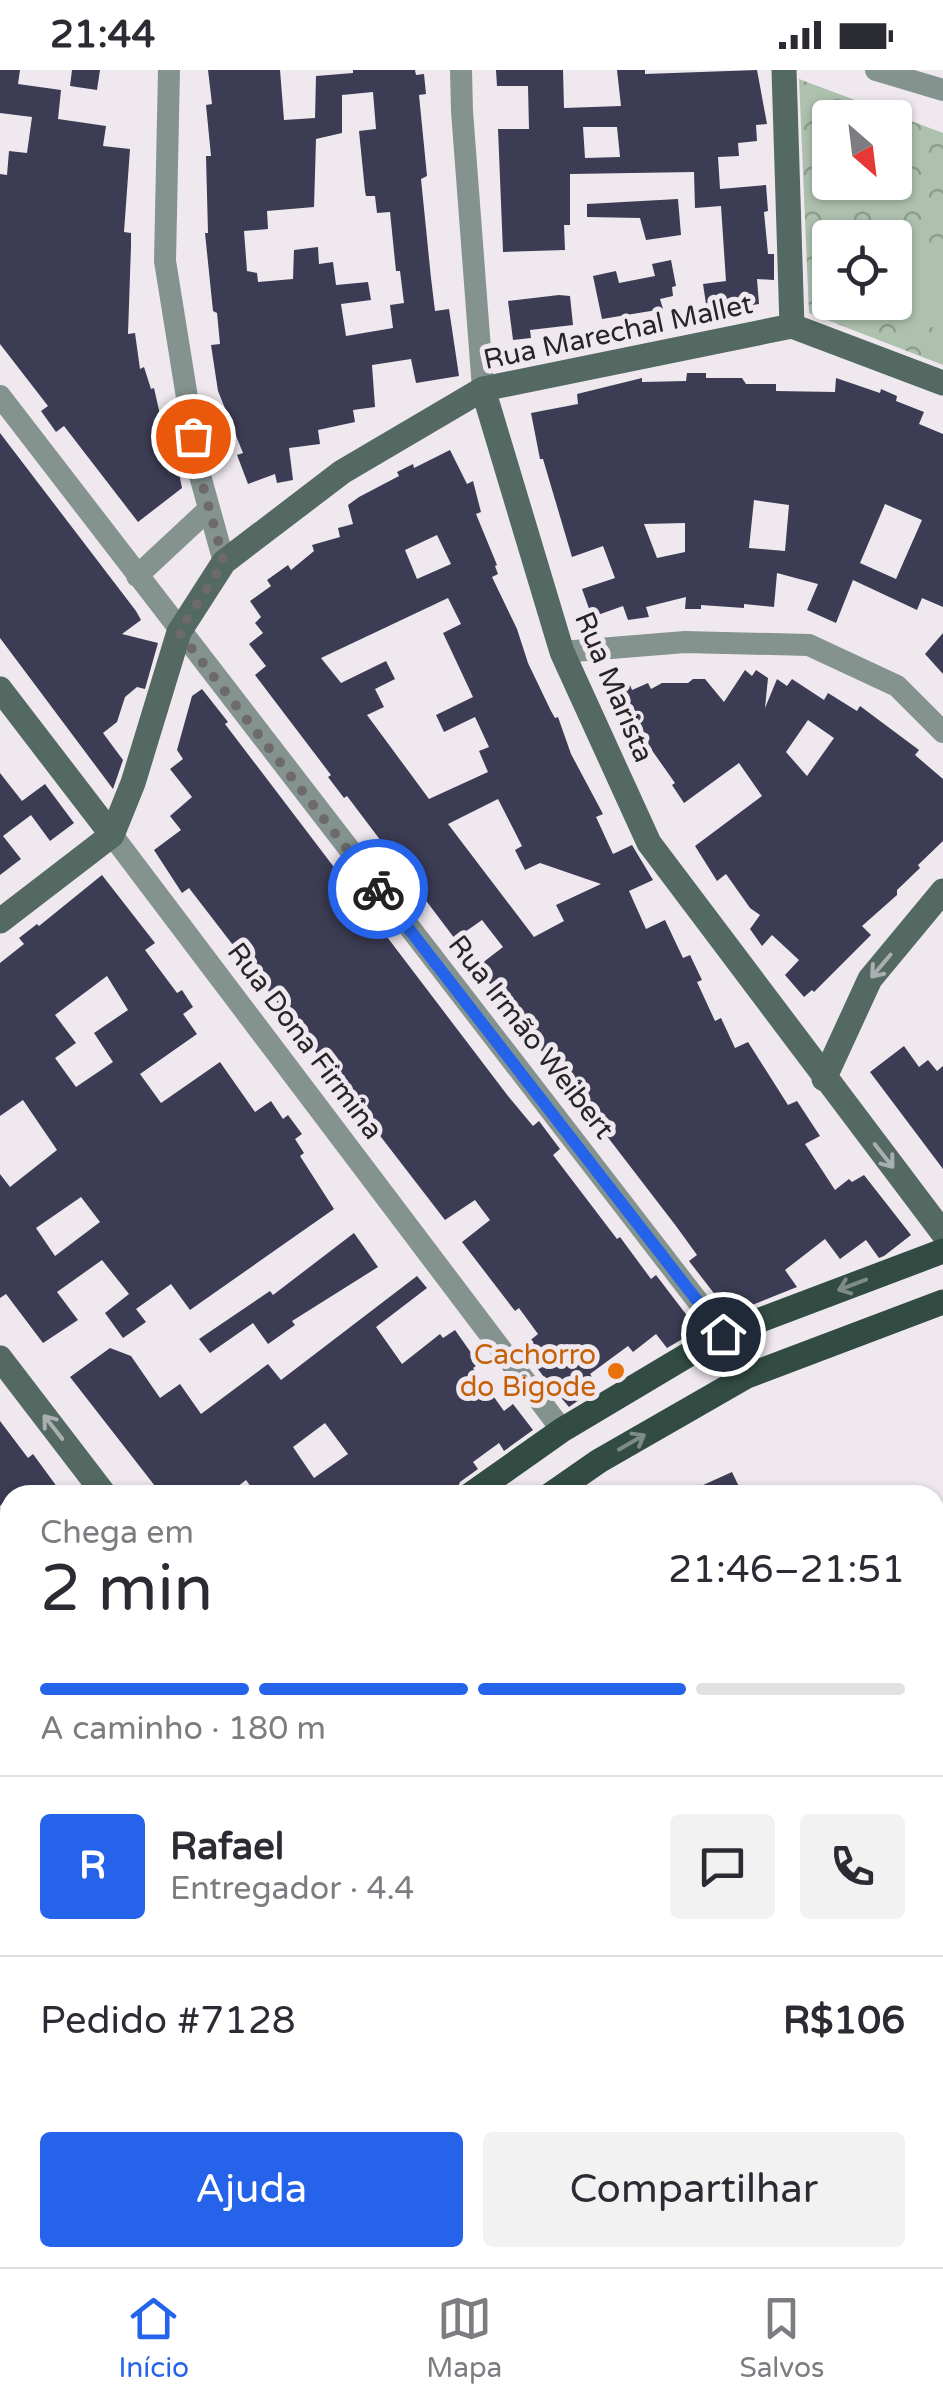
<!DOCTYPE html>
<html lang="pt">
<meta charset="utf-8">
<style>
:root{--surface:#fff;--page:#f2f2f3;--text:#2b2b33;--muted:#7c7c81;--line:#e1e1e2;--accent:#2563eb}
body{margin:0;font-family:"Varela Round",sans-serif;background:var(--page);color:var(--text);height:100vh;display:flex;flex-direction:column;font-size:38px;white-space:nowrap}
*{box-sizing:border-box;margin:0}
p{font-size:32px;color:var(--muted)}
.icon{flex:none;width:55px;height:55px;fill:none;stroke:currentColor;stroke-width:2;stroke-linecap:round;stroke-linejoin:round}
.map{position:relative;flex:1;overflow:hidden}
.details{position:absolute;left:0px;top:1415px;width:945px;height:782px;display:flex;flex-direction:column;background:var(--surface);border-radius:30px 30px 0 0;box-shadow:0 2px 8px #0004}
.details>*{flex:none}
.needle{width:65px;rotate:152deg}
.buttons{position:absolute;left:812px;top:30px;display:grid;gap:20px}
.buttons a{display:grid;place-items:center;width:100px;height:100px;border-radius:10px;background:var(--surface);box-shadow:0 2px 8px #0004;font-size:50px}
.pin{position:absolute;display:grid;place-items:center;width:85px;height:85px;color:#fff;margin:-42px;border:5px solid #fff;border-radius:50%;box-shadow:0 2px 10px #0007}
.courier{position:absolute;display:grid;place-items:center;width:100px;height:100px;margin:-50px;border:8px solid #2563eb;border-radius:50%;background:#fff;color:#222;box-shadow:0 2px 12px #0007}
.overview em{font-style:normal;font-weight:600}
.overview div{display:flex;flex-direction:column-reverse}
.overview{display:flex;align-items:center;justify-content:space-between;height:170px;padding:0 40px}
h1{font-size:65px;font-weight:600;line-height:75px}
.bar{display:grid;grid-template-columns:repeat(4,1fr);gap:15px 10px;align-content:center;height:120px;padding:0 40px}
.bar i{height:12px;border-radius:8px;background:var(--line)}
.bar .current{background:var(--accent)}
.bar p{grid-column:span 4}
.line{display:flex;align-items:center;gap:25px;padding:0 40px;border-top:2px solid var(--line)}
.line div{flex:1}
.round{display:grid;place-items:center;flex:none;width:105px;height:105px;border-radius:10px;background:var(--page)}
.button{display:flex;gap:20px;margin-top:auto;padding:20px 40px}
.button a{flex:1;height:115px;border-radius:10px;background:var(--accent);color:#fff;font-size:40px;font-weight:600;line-height:115px;text-align:center}
.button a+a{background:var(--page);color:var(--text)}
.status{display:flex;justify-content:space-between;align-items:center;height:70px;padding:0 50px;background:var(--surface);direction:ltr}
.status svg{height:28px;fill:currentColor}
.dock{display:flex;justify-content:space-around;align-items:center;height:140px;border-top:2px solid var(--line);background:var(--surface);font-size:28px;color:var(--muted)}
.dock a{display:grid;justify-items:center;gap:5px}
.dock .current{color:var(--accent)}
.map>svg:first-child{display:block}
</style>
<div class="status"><b>21:44</b><svg viewBox="0 0 49 12"><path d="M0 12V9h3v3zM5 12V6h3v6zM10 12V3h3v9zM15 12V0h3v12zM26 1h20v11H26zM47 4h2v5h-2z"/></svg></div>
<div class="map">
<svg width="943" height="2197" viewBox="0 0 943 2197">
<defs>
<pattern id="park-crowns" width="20" height="18" patternUnits="userSpaceOnUse" patternTransform="scale(2.5)"><rect width="20" height="18" fill="#aec1af"/><path d="M2 6a3 3 0 1 1 6 0M12 15a3 3 0 1 1 6 0" fill="none" stroke="#8e9d8e"/></pattern>
</defs>
<rect width="100%" height="100%" fill="#efe9ef"/>
<path fill="url(#park-crowns)" fill-rule="evenodd" d="M 799,9 L 943,63 L 943,295 L 809,243 ZM 830,48 L 895,48 L 895,112 L 830,112 ZM 830,168 L 895,168 L 895,232 L 830,232 Z"/>
<path fill="#aec1af" d="M 895,177 L 943,194 L 943,261 L 870,235 L 871,233 L 895,232 Z"/>
<path fill="#3c3c54" fill-rule="evenodd" d="M 0,0 L 20,0 L 18,14 L 61,20 L 58,49 L 106,56 L 103,76 L 130,79 L 124,162 L 131,163 L 131,176 L 128,264 L 135,263 L 140,299 L 144,297 L 151,319 L 154,318 L 161,349 L 168,348 L 182,418 L 138,452 L 64,356 L 56,362 L 41,341 L 48,336 L 0,274 L 0,104 L 7,105 L 9,81 L 27,83 L 32,47 L 0,43 Z
M 72,0 L 100,0 L 97,20 L 70,16 Z
M 208,0 L 280,0 L 284,50 L 315,48 L 316,6 L 353,3 L 353,0 L 415,0 L 416,5 L 424,4 L 426,24 L 419,25 L 427,106 L 421,109 L 431,208 L 435,241 L 449,239 L 459,306 L 416,313 L 411,289 L 372,295 L 375,337 L 353,340 L 355,352 L 318,360 L 320,374 L 289,378 L 293,410 L 277,413 L 275,404 L 248,414 L 237,385 L 243,383 L 218,321 L 211,275 L 220,274 L 217,243 L 213,241 L 205,163 L 208,163 L 206,86 L 211,86 L 206,35 L 212,34 ZM 373,22 L 376,59 L 359,61 L 365,121 L 366,126 L 375,126 L 377,143 L 390,142 L 396,201 L 400,201 L 404,233 L 390,235 L 393,258 L 346,266 L 341,234 L 371,230 L 368,212 L 336,215 L 333,192 L 319,194 L 318,177 L 294,180 L 293,209 L 258,212 L 257,203 L 247,201 L 244,161 L 268,159 L 267,141 L 314,137 L 316,69 L 342,63 L 342,25 Z
M 496,0 L 563,0 L 564,38 L 621,36 L 617,0 L 645,0 L 645,4 L 757,0 L 767,54 L 756,55 L 757,71 L 738,73 L 739,86 L 718,87 L 720,119 L 766,115 L 768,141 L 764,142 L 768,184 L 774,184 L 774,210 L 757,209 L 759,234 L 713,241 L 712,234 L 706,234 L 703,214 L 726,211 L 721,136 L 695,138 L 694,102 L 570,104 L 570,155 L 564,155 L 565,180 L 503,182 L 498,59 L 529,59 L 528,16 L 497,16 ZM 583,57 L 617,57 L 620,87 L 585,88 Z
M 678,129 L 681,165 L 646,170 L 640,148 L 587,147 L 587,134 Z
M 671,190 L 676,216 L 672,217 L 673,226 L 660,229 L 663,239 L 602,249 L 593,206 L 616,201 L 619,213 L 655,206 L 652,194 Z
M 559,225 L 570,226 L 573,255 L 530,260 L 531,268 L 513,270 L 508,231 Z
M 687,303 L 706,303 L 706,308 L 742,308 L 746,314 L 776,314 L 776,321 L 835,322 L 836,308 L 880,323 L 881,319 L 897,326 L 896,331 L 924,342 L 919,354 L 943,364 L 943,537 L 922,528 L 917,540 L 853,510 L 836,553 L 807,540 L 818,514 L 777,503 L 774,537 L 744,534 L 744,538 L 701,535 L 701,539 L 685,539 L 686,527 L 646,537 L 649,547 L 628,550 L 623,536 L 592,547 L 582,519 L 615,508 L 603,476 L 572,487 L 543,389 L 540,389 L 531,343 L 578,334 L 577,324 L 642,308 L 642,312 L 686,311 ZM 754,430 L 789,435 L 785,481 L 749,478 ZM 885,434 L 922,450 L 896,509 L 860,493 ZM 685,453 L 685,482 L 657,488 L 644,454 Z
M 0,363 L 136,541 L 141,550 L 122,564 L 158,573 L 145,619 L 137,617 L 125,627 L 117,652 L 103,663 L 123,690 L 113,719 L 0,568 Z
M 450,380 L 467,414 L 473,411 L 481,442 L 476,444 L 497,495 L 495,496 L 498,504 L 492,507 L 517,559 L 528,593 L 551,641 L 555,648 L 558,647 L 571,684 L 603,744 L 596,747 L 613,784 L 632,775 L 653,810 L 629,821 L 646,859 L 665,850 L 683,888 L 690,885 L 702,910 L 697,912 L 715,951 L 721,948 L 735,978 L 748,972 L 788,1035 L 797,1031 L 820,1066 L 805,1074 L 835,1120 L 849,1109 L 852,1112 L 864,1105 L 911,1165 L 884,1186 L 879,1188 L 866,1170 L 840,1189 L 825,1169 L 785,1200 L 797,1217 L 730,1244 L 689,1191 L 697,1185 L 676,1156 L 477,897 L 503,877 L 482,850 L 455,869 L 347,726 L 344,728 L 328,707 L 331,705 L 255,605 L 266,596 L 249,574 L 263,563 L 255,553 L 261,547 L 250,531 L 271,516 L 267,510 L 288,495 L 291,500 L 314,481 L 312,475 L 340,467 L 338,458 L 353,454 L 348,435 L 359,427 L 399,406 L 397,402 L 413,394 L 414,398 ZM 437,465 L 451,494 L 417,509 L 405,480 ZM 448,528 L 461,554 L 443,563 L 473,627 L 436,645 L 444,662 L 475,647 L 489,677 L 479,681 L 488,702 L 429,729 L 367,645 L 384,637 L 375,619 L 395,609 L 386,591 L 341,613 L 321,588 ZM 498,729 L 522,776 L 515,780 L 525,800 L 540,793 L 601,814 L 556,835 L 564,851 L 534,867 L 448,754 Z
M 943,563 L 943,604 L 925,584 Z
M 745,600 L 752,606 L 756,600 L 768,608 L 765,638 L 777,609 L 787,616 L 792,609 L 824,630 L 828,623 L 857,641 L 860,636 L 919,680 L 915,685 L 943,709 L 943,771 L 918,795 L 920,798 L 897,820 L 897,825 L 862,856 L 871,865 L 814,922 L 812,920 L 804,927 L 785,905 L 799,890 L 772,865 L 762,876 L 750,859 L 760,845 L 750,838 L 726,804 L 717,811 L 695,776 L 762,726 L 739,693 L 684,733 L 672,715 L 675,713 L 639,662 L 636,663 L 616,621 L 630,615 L 632,620 L 648,613 L 651,619 L 662,613 L 688,613 L 693,609 L 705,609 L 724,632 ZM 808,650 L 834,668 L 807,706 L 786,682 Z
M 202,619 L 228,652 L 225,654 L 508,1026 L 533,1056 L 539,1051 L 560,1079 L 553,1085 L 617,1169 L 620,1167 L 651,1209 L 656,1205 L 698,1260 L 667,1278 L 656,1264 L 633,1282 L 628,1276 L 590,1304 L 599,1316 L 569,1337 L 547,1311 L 524,1281 L 530,1277 L 527,1273 L 538,1264 L 519,1238 L 515,1241 L 462,1172 L 490,1150 L 475,1130 L 445,1150 L 189,818 L 182,823 L 154,780 L 181,760 L 170,746 L 192,727 L 170,699 L 183,689 L 177,680 L 192,626 Z
M 0,703 L 22,731 L 45,714 L 74,753 L 50,771 L 31,745 L 3,766 L 21,789 L 0,805 Z
M 102,805 L 155,873 L 145,880 L 177,923 L 182,920 L 193,937 L 183,944 L 197,964 L 140,1004 L 161,1033 L 220,992 L 255,1042 L 271,1031 L 283,1049 L 288,1045 L 302,1064 L 295,1069 L 304,1083 L 300,1086 L 334,1139 L 190,1240 L 171,1214 L 136,1239 L 146,1252 L 123,1268 L 105,1243 L 129,1224 L 102,1190 L 57,1222 L 78,1250 L 43,1273 L 6,1224 L 0,1228 L 0,1104 L 10,1117 L 57,1080 L 23,1030 L 0,1046 L 0,893 L 24,874 L 19,868 L 37,854 L 39,856 ZM 107,906 L 128,940 L 94,963 L 113,992 L 76,1017 L 55,988 L 76,973 L 55,945 ZM 81,1127 L 100,1152 L 55,1186 L 36,1158 Z
M 904,976 L 919,997 L 928,990 L 937,1001 L 943,996 L 943,1099 L 870,1002 Z
M 354,1163 L 378,1197 L 292,1251 L 295,1255 L 268,1274 L 253,1253 L 210,1283 L 199,1269 L 270,1221 L 273,1225 Z
M 417,1206 L 427,1218 L 376,1257 L 402,1294 L 440,1264 L 443,1268 L 455,1260 L 479,1294 L 473,1298 L 504,1341 L 513,1334 L 533,1360 L 504,1381 L 499,1373 L 473,1392 L 478,1399 L 460,1412 L 454,1425 L 257,1425 L 246,1410 L 227,1425 L 162,1425 L 70,1307 L 110,1278 L 131,1286 L 160,1328 L 180,1314 L 201,1344 L 268,1294 L 281,1310 ZM 325,1353 L 348,1384 L 314,1408 L 293,1377 Z
M 0,1351 L 28,1388 L 33,1384 L 63,1425 L 10,1425 L 0,1436 Z
M 732,1402 L 743,1425 L 681,1425 Z"/>
<g fill="none" stroke-linecap="round" stroke-linejoin="round">
<path stroke="#85938e" stroke-width="22" d="M 169,0 L 165,191 L 199,402 L 224,492
M 461,0 L 462,41 L 483,319
M 876,0 L 943,20
M 0,326 L 723,1264
M 137,506 L 209,439
M 562,582 L 685,572 L 809,575 L 897,616 L 943,662
M 112,765 L 562,1360
M 66,2197 L 87,2188"/>
<path stroke="#546962" stroke-width="25" d="M 784,0 L 792,256
M 483,319 L 562,582 L 649,773 L 943,1163
M 0,619 L 112,765
M 0,851 L 112,765 L 133,713 L 179,562 L 224,492 L 342,402 L 483,319 L 792,256 L 943,313
M 824,1009 L 870,909 L 943,821
M 0,1288 L 105,1425
M 456,2188 L 460,2197"/>
<path stroke="#324c43" stroke-width="25" d="M 470,1425 L 562,1360 L 723,1264 L 943,1181
M 550,1425 L 599,1391 L 747,1306 L 943,1232
M 0,1702 L 10,1698
M 0,1758 L 10,1753"/>
</g>
<defs><path id="oneway-shaft" d="M-6 0H5M1.5-3L5.5 0L1.5 3" fill="none" stroke-width="1.6" stroke-linecap="round" stroke-linejoin="round" transform="scale(2.5)"/></defs>
<g stroke="#a9afb0">
<use href="#oneway-shaft" transform="translate(881 896) rotate(130)"/>
<use href="#oneway-shaft" transform="translate(884 1086) rotate(52)"/>
<use href="#oneway-shaft" transform="translate(53 1357) rotate(-128)"/>
</g>
<g stroke="#7e8b88">
<use href="#oneway-shaft" transform="translate(852 1215) rotate(159)"/>
<use href="#oneway-shaft" transform="translate(632 1372) rotate(-30)"/>
</g>
<g fill="none" stroke-linecap="round" stroke-linejoin="round">
<path stroke="#6d6a6d" stroke-width="10" stroke-dasharray="0 18" d="M 193,366 L 199,402 L 224,492 L 179,562 L 378,819"/>
<path stroke="#2563eb" stroke-width="12" d="M 378,819 L 723,1264"/>
</g>
<circle fill="#e8710a" stroke="#efe9ef" stroke-width="4" cx="616" cy="1301" r="10"/>
<g text-anchor="middle" dominant-baseline="central" stroke-width="10" stroke-linejoin="round" paint-order="stroke">
<g font-size="28" fill="#272527" stroke="#efe9ef">
<text transform="translate(618 262) rotate(-12)">Rua Marechal Mallet</text>
<text transform="translate(614 617) rotate(67)">Rua Marista</text>
<text transform="translate(531 967) rotate(52)">Rua Irmão Weibert</text>
<text transform="translate(305 971) rotate(53)">Rua Dona Firmina</text>
</g>
<g font-size="28" fill="#c56008" stroke="#efe9ef" text-anchor="end">
<text x="596" y="1285">Cachorro<tspan x="596" dy="32">do Bigode</tspan></text>
</g>
</g>
</svg>
<div class="buttons">
<a><svg class="needle" viewBox="-14 -14 28 28"><path d="M0-13l5 13h-10z" fill="#e53935"/><path d="M0 13l5-13h-10z" fill="#7c7c81"/></svg></a>
<a><svg class="icon" aria-label="locate" viewBox="0 0 24 24"><circle cx="12" cy="12" r="6"/><path d="M12 2v4M12 18v4M2 12h4M18 12h4"/></svg></a>
</div>
<div class="pin" style="left:193px;top:366px;background:#ea580c"><svg class="icon" aria-label="bag" viewBox="0 0 24 24"><path d="M5 8h14l-1 12H6zM9 8a3 3 0 0 1 6 0"/></svg></div>
<div class="pin" style="left:723px;top:1264px;background:#1f2937"><svg class="icon" aria-label="home" viewBox="0 0 24 24"><path d="M3 11l9-7 9 7M6 9v11h12V9"/></svg></div>
<div class="courier" style="left:378px;top:819px"><svg class="icon" aria-label="bike" viewBox="0 0 24 24"><circle cx="6" cy="16" r="4"/><circle cx="18" cy="16" r="4"/><path d="M6 16l4-8h5l3 8M10 8l3 8H6M13 5h3"/></svg></div>
<section class="details">
<div class="overview"><div><h1>2 min</h1><p>Chega em</p></div><em>21:46–21:51</em></div>
<div class="bar"><i class="current"></i><i class="current"></i><i class="current"></i><i></i><p>A caminho · 180 m</p></div>
<div class="line" style="height:180px"><b class="round" style="background:var(--accent);color:#fff">R</b><div><b>Rafael</b><p>Entregador · 4.4</p></div><a class="round"><svg class="icon" aria-label="chat" viewBox="0 0 24 24"><path d="M4 5h16v11H9l-5 4z"/></svg></a><a class="round"><svg class="icon" aria-label="phone" viewBox="0 0 24 24"><path d="M5 4h4l2 5-3 2q2 4 5 5l2-3 5 2v4C11 20 4 13 5 4z"/></svg></a></div>
<div class="line" style="height:130px"><div>Pedido #7128</div><b>R$106</b></div>
<div class="button"><a>Ajuda</a><a>Compartilhar</a></div>
</section>
</div>
<nav class="dock">
<a class="current"><svg class="icon" aria-label="home" viewBox="0 0 24 24"><path d="M3 11l9-7 9 7M6 9v11h12V9"/></svg>Início</a>
<a><svg class="icon" aria-label="map" viewBox="0 0 24 24"><path d="M3 6l6-2 6 2 6-2v14l-6 2-6-2-6 2zM9 4v14M15 6v14"/></svg>Mapa</a>
<a><svg class="icon" aria-label="saved" viewBox="0 0 24 24"><path d="M7 4h10v16l-5-4-5 4z"/></svg>Salvos</a>
</nav>
